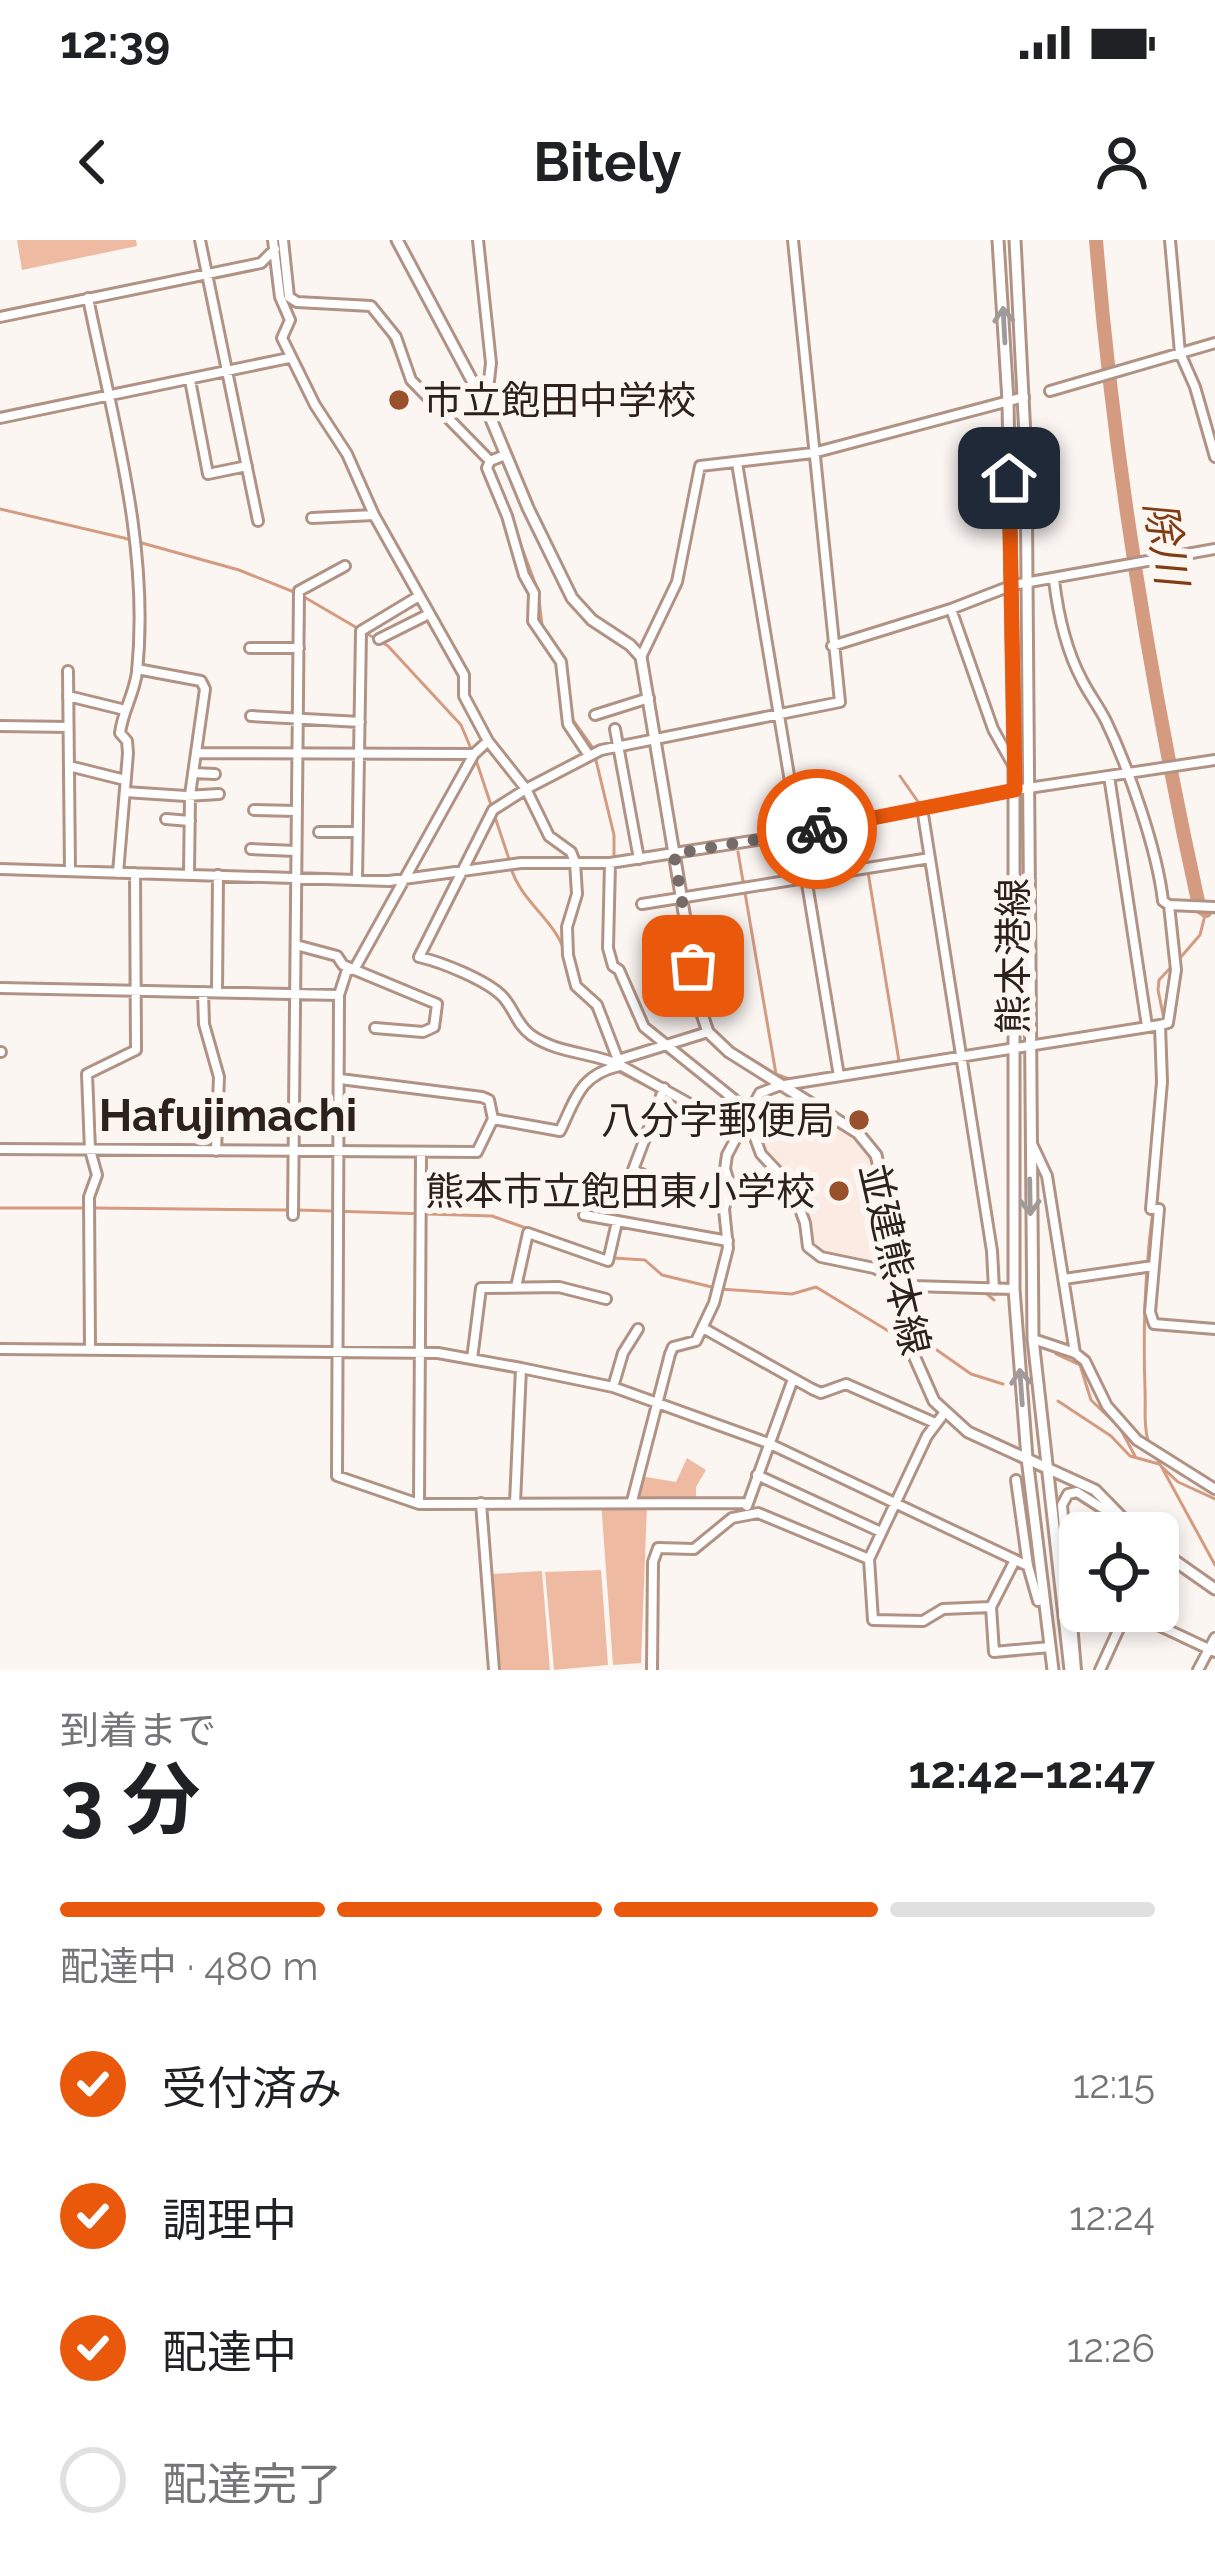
<!DOCTYPE html>
<html lang="ja">
<meta charset="utf-8">
<style>
:root{--surface:#fff;--page:#f2f2f2;--text:#202124;--muted:#757577;--line:#e0e0e0;--accent:#ea580c}
body{margin:0;font-family:Raleway,"Noto Sans JP",sans-serif;background:var(--page);color:var(--text);height:100vh;display:flex;flex-direction:column;font-size:45px;white-space:nowrap}
*{box-sizing:border-box;margin:0}
p{font-size:39px;color:var(--muted)}
.icon{flex:none;width:66px;height:66px;fill:none;stroke:currentColor;stroke-width:2;stroke-linecap:round;stroke-linejoin:round}
.map{position:relative;height:1430px;overflow:hidden}
.side{display:flex;flex-direction:column;background:var(--surface);flex:1}
.side>*{flex:none}
.controls{position:absolute;left:1059px;top:1272px;display:grid;gap:24px}
.controls a{display:grid;place-items:center;width:120px;height:120px;border-radius:18px;background:var(--surface);box-shadow:0 6px 18px #0003;font-size:60px}
.pin{position:absolute;display:grid;place-items:center;width:102px;height:102px;color:#fff;margin:-51px;border-radius:24px;box-shadow:0 6px 18px #0006}
.courier{position:absolute;display:grid;place-items:center;width:120px;height:120px;margin:-60px;border:9px solid #ea580c;border-radius:50%;background:#fff;color:#222;box-shadow:0 3px 15px #0007}
.overview em{font-style:normal;font-weight:700}
.overview div{display:flex;flex-direction:column-reverse}
.overview{display:flex;align-items:center;justify-content:space-between;height:204px;padding:0 60px}
h1{font-size:78px;font-weight:700;line-height:90px}
.bar{display:grid;grid-template-columns:repeat(4,1fr);gap:18px 12px;align-content:center;height:144px;padding:0 60px}
.bar i{height:15px;border-radius:9px;background:var(--line)}
.bar .on{background:var(--accent)}
.bar p{grid-column:span 4}
ol{padding:0 60px;list-style:none}
li{display:flex;align-items:center;gap:36px;height:132px}
li p{margin-inline-start:auto}
li .icon{padding:12px;border-radius:50%;background:var(--accent);color:#fff;stroke-width:4}
li:last-child{color:var(--muted)}
li i{width:66px;height:66px;border:6px solid var(--line);border-radius:50%}
.status{display:flex;justify-content:space-between;align-items:center;height:84px;padding:0 60px;background:var(--surface);direction:ltr}
.status svg{height:33px;fill:currentColor}
header{display:flex;justify-content:space-between;align-items:center;height:156px;padding:0 60px;background:var(--surface);font-size:54px;font-weight:700}
.map>svg:first-child{display:block}
</style>
<div class="status"><b>12:39</b><svg viewBox="0 0 49 12"><path d="M0 12V9h3v3zM5 12V6h3v6zM10 12V3h3v9zM15 12V0h3v12zM26 1h20v11H26zM47 4h2v5h-2z"/></svg></div>
<header><svg class="icon" aria-label="back" viewBox="0 0 24 24"><path d="M15 5l-7 7 7 7"/></svg>Bitely<svg class="icon" aria-label="person" viewBox="0 0 24 24"><circle cx="12" cy="8" r="4"/><path d="M4 21q1-7 8-7t8 7"/></svg></header>
<div class="map">
<svg width="1215" height="1430" viewBox="0 0 1215 1430">
<rect width="100%" height="100%" fill="#fcf6f3"/>
<path fill="#fbebe3" d="M 806,864 L 840,885 L 870,913 L 878,932 L 896,1031 L 828,1017 L 811,1007 L 809,983 L 799,957 L 763,911 L 751,878 L 768,894 L 789,886 L 785,873 Z"/>
<path fill="#eebba2" d="M 17,0 L 136,0 L 137,6 L 22,30 Z
M 687,1218 L 706,1230 L 696,1247 L 696,1259 L 635,1259 L 640,1236 L 676,1242 Z
M 601,1262 L 647,1266 L 641,1423 L 613,1425 Z
M 601,1330 L 608,1425 L 554,1430 L 545,1332 Z
M 542,1331 L 550,1430 L 498,1430 L 491,1334 Z"/>
<g fill="none" stroke-linecap="round" stroke-linejoin="round">
<path stroke="#d49b80" stroke-width="3" d="M 281,20 C 280,38 280,61 300,66
M 385,88 L 410,144
M 489,223 L 501,253
M 0,269 L 124,298 L 239,330 L 299,354 L 388,406 L 461,485 L 472,511
M 511,279 L 538,351 L 542,385 L 565,418 L 571,477 L 593,508 L 614,595 L 614,618
M 476,520 L 509,619
M 900,536 L 921,566
M 738,612 L 776,834 L 794,841
M 511,628 C 521,661 554,680 564,710
M 809,632 L 924,614
M 868,632 L 899,821
M 787,636 L 800,634
M 612,678 L 615,627
M 612,705 L 617,725
M 1180,718 L 1200,695 L 1206,671 L 1215,673
M 583,756 L 598,777
M 641,789 L 655,803
M 963,805 L 968,837
M 662,809 L 694,832
M 886,825 L 930,818
M 617,831 L 715,881
M 1166,841 L 1165,784 L 1158,750 L 1159,740 L 1173,725
M 987,954 L 994,999
M 0,968 L 85,968
M 94,968 L 289,970
M 298,970 L 492,976 L 593,1012
M 614,1018 L 645,1020 L 662,1035 L 720,1049 L 792,1054 L 816,1047 L 895,1095 L 934,1108 L 971,1134 L 1003,1144
M 826,1022 L 846,1026
M 889,1038 L 902,1047 L 918,1050
M 986,1053 L 994,1060
M 1056,1114 L 1080,1125 L 1091,1160 L 1120,1188 L 1135,1216
M 1058,1161 L 1111,1196 L 1130,1216 L 1159,1224 L 1178,1242 L 1215,1259
M 775,1201 L 928,1275
M 1149,1205 C 1143,1184 1146,1169 1145,1149 C 1143,1090 1145,1029 1153,970
M 1154,1213 L 1215,1325
M 991,1305 L 1018,1315
M 1140,1373 L 1215,1407"/>
<path stroke="#d49b80" stroke-width="14" d="M 1096,0 C 1114,224 1151,447 1199,666 L 1206,671"/>
<defs>
<path id="minor" d="M 200,0 L 258,281
M 273,0 L 280,57 L 290,80 L 282,98 L 315,165 L 347,214 L 374,275 L 464,435 L 464,456 L 488,501 L 526,549 L 549,596 L 571,612 L 575,622 L 577,654 L 567,687 L 568,715 L 576,746 L 597,765 L 620,825 L 717,879 L 744,886
M 283,0 L 289,57 L 297,62 L 371,66 L 396,97 L 411,140 L 490,221 L 505,215
M 478,0 L 491,123 L 486,167
M 1170,0 L 1180,113 L 1195,147 L 1215,217
M 88,58 C 113,182 150,305 137,432 C 134,455 123,470 120,493 L 127,501 L 128,513 L 118,633
M 0,77 L 261,23 L 275,9
M 190,140 L 208,234 L 247,226
M 1050,151 L 1215,103
M 0,178 L 289,118
M 490,221 L 487,228 L 507,276 L 524,335 L 534,353 L 533,381 L 561,422 L 568,484 L 588,514
M 737,223 L 839,836
M 312,278 L 374,275
M 1054,340 C 1058,374 1066,410 1082,440 C 1089,454 1099,467 1106,481 C 1129,529 1157,609 1163,661 L 1169,665 L 1176,730 L 1168,783 L 1160,785 L 1162,842 L 1151,969 L 1159,969 L 1150,1072 L 1154,1084 L 1215,1089
M 951,369 L 993,489 L 1012,523
M 379,399 L 429,374
M 832,406 L 951,369 L 1013,345 L 1215,309
M 250,408 L 299,408
M 641,417 L 677,342 L 700,226 L 813,213 L 1024,157
M 137,429 L 201,441 L 205,449 L 190,555 L 189,634
M 68,431 L 70,631
M 68,456 L 125,470
M 595,475 L 649,458
M 251,476 L 360,482
M 0,486 L 68,487
M 615,489 L 639,619
M 488,501 L 474,514 L 355,728 L 347,730 L 339,755 L 337,1236 L 419,1264 L 748,1263
M 197,513 L 474,514
M 69,526 L 125,540
M 193,533 L 215,534
M 1109,536 L 1147,786
M 125,552 L 186,556 L 219,554
M 922,568 L 992,1011 L 994,1049
M 254,570 L 296,571
M 166,579 L 190,581
M 319,592 L 357,592
M 251,609 L 296,611
M 610,623 L 608,708 L 613,726 L 619,730 L 644,787 L 751,873
M 0,629 L 389,641 L 521,623 L 610,623 L 777,597 L 1015,550 L 1215,520
M 357,640 L 361,391 L 419,356
M 642,664 L 930,618
M 1169,665 L 1215,667
M 688,701 L 736,694
M 296,705 L 337,716 L 343,725 L 437,764 L 434,787 L 423,792 L 375,788
M 0,748 L 339,755
M 203,752 L 204,784 L 219,837 L 216,911
M 217,752 L 218,635
M 0,812 L 1,812
M 618,820 L 708,792
M 620,825 C 591,812 558,814 531,795 C 517,785 514,769 503,757 C 487,740 441,722 419,717 L 493,570 L 526,549 L 601,510 L 840,462 L 793,0
M 340,839 L 482,857 L 489,860 L 493,879
M 664,848 L 633,930 L 677,950 L 688,962
M 748,879 L 761,914 L 792,947 L 805,983 L 808,1007 L 821,1017 L 874,1028 L 912,1046 L 1014,1049
M 1032,904 L 1047,936 L 1075,1113
M 0,909 L 477,912 L 493,879 L 560,891 C 576,858 580,835 619,826
M 293,975 L 299,351 L 345,326
M 584,975 L 728,1001
M 1064,1039 L 1153,1026
M 516,1047 L 528,993 L 608,1021 L 617,982
M 703,1088 L 812,1149 L 821,1153 L 846,1144 L 935,1183
M 1033,1099 L 1075,1113 L 1085,1121 L 1107,1166 L 1137,1200 L 1215,1249
M 0,1109 L 438,1113 L 521,1128 L 613,1147 L 768,1203 L 1028,1326
M 90,1109 L 89,957 L 97,935 L 90,910 L 87,834 L 136,810 L 135,633
M 472,1119 L 481,1048 L 559,1047 L 606,1059
M 613,1147 L 623,1113 L 638,1089
M 945,1172 L 927,1196 L 869,1319 L 873,1380 L 923,1381 L 943,1369 L 991,1367
M 757,1235 L 881,1292
M 1016,1240 L 1028,1326 L 1038,1361
M 632,1261 L 670,1114 L 673,1107 L 696,1101 L 714,1063 L 728,1008 L 724,969 L 730,945 L 725,929 L 727,915 L 760,853 L 778,846 L 1160,785
M 481,1263 L 494,1430
M 515,1263 L 521,1128
M 419,1264 L 421,913
M 747,1266 L 793,1139
M 1015,1320 L 991,1367 L 994,1412 L 1050,1407
M 1128,1371 L 1215,1412
M 652,1430 L 653,1322 L 658,1308 L 694,1309 L 732,1278 L 758,1273 L 869,1319
M 1076,1430 L 1062,1265 L 1068,1254 L 1077,1252 L 1102,1268 L 1112,1268
M 1100,1430 L 1127,1371
M 1198,1430 L 1215,1398"/>
<path id="major" d="M 397,0 L 486,167 L 528,268 L 572,358 L 592,380 L 630,405 L 641,417 L 700,768 L 708,792 L 729,812 L 858,893 L 876,915 L 888,962 L 915,1118 L 934,1161 L 968,1192 L 1095,1250 L 1137,1293
M 998,0 L 1008,161 L 1014,526 L 1014,1049 L 1027,1218 L 1053,1430
M 1015,0 L 1026,216 L 1033,1099 L 1070,1430
M 1158,1309 L 1215,1349"/>
</defs>
<use href="#minor" stroke="#b19385" stroke-width="14"/>
<use href="#major" stroke="#b19385" stroke-width="15"/>
<use href="#minor" stroke="#fff" stroke-width="8"/>
<use href="#major" stroke="#fff" stroke-width="9"/>
</g>
<defs><path id="oneway-shaft" d="M-6 0H5M1.5-3L5.5 0L1.5 3" fill="none" stroke-width="1.6" stroke-linecap="round" stroke-linejoin="round" transform="scale(3)"/></defs>
<g stroke="#a09b99">
<use href="#oneway-shaft" transform="translate(1004 85) rotate(-93)"/>
<use href="#oneway-shaft" transform="translate(1030 957) rotate(89)"/>
<use href="#oneway-shaft" transform="translate(1021 1147) rotate(-94)"/>
</g>
<g fill="none" stroke-linecap="round" stroke-linejoin="round">
<path stroke="#756c67" stroke-width="12" stroke-dasharray="0 21.6" d="M 693,726 L 674,614 L 817,589"/>
<path stroke="#ea580c" stroke-width="15" d="M 817,589 L 1015,550 L 1009,238"/>
</g>
<g fill="#99512b" stroke="#fcf6f3" stroke-width="4.5">
<circle cx="399" cy="160" r="12"/>
<circle cx="859" cy="880" r="12"/>
<circle cx="839" cy="951" r="12"/>
</g>
<g text-anchor="middle" dominant-baseline="central" stroke-width="12" stroke-linejoin="round" paint-order="stroke">
<g font-size="39" fill="#2d211c" stroke="#fcf6f3" text-anchor="end">
<text x="423" y="160" text-anchor="start">市立飽田中学校</text>
<text x="835" y="880">八分字郵便局</text>
<text x="815" y="951">熊本市立飽田東小学校</text>
</g>
<g font-size="39" fill="#2d211c" stroke="#fcf6f3">
<text transform="translate(1013 716) rotate(-90)">熊本港線</text>
<text transform="translate(895 1019) rotate(77)">並建熊本線</text>
</g>
<g font-size="42" font-style="italic" fill="#813c13" stroke="#fcf6f3">
<text transform="translate(1166 303) rotate(81)">除川</text>
</g>
<g font-size="45" font-weight="bold" fill="#2d211c" stroke="#fcf6f3">
<text x="228" y="875">Hafujimachi</text>
</g>
</g>
</svg>
<div class="controls">
<a><svg class="icon" aria-label="locate" viewBox="0 0 24 24"><circle cx="12" cy="12" r="6"/><path d="M12 2v4M12 18v4M2 12h4M18 12h4"/></svg></a>
</div>
<div class="pin" style="left:693px;top:726px;background:#ea580c"><svg class="icon" aria-label="bag" viewBox="0 0 24 24"><path d="M5 8h14l-1 12H6zM9 8a3 3 0 0 1 6 0"/></svg></div>
<div class="pin" style="left:1009px;top:238px;background:#1f2937"><svg class="icon" aria-label="home" viewBox="0 0 24 24"><path d="M3 11l9-7 9 7M6 9v11h12V9"/></svg></div>
<div class="courier" style="left:817px;top:589px"><svg class="icon" aria-label="bike" viewBox="0 0 24 24"><circle cx="6" cy="16" r="4"/><circle cx="18" cy="16" r="4"/><path d="M6 16l4-8h5l3 8M10 8l3 8H6M13 5h3"/></svg></div>
</div>
<section class="side">
<div class="overview"><div><h1>3 分</h1><p>到着まで</p></div><em>12:42–12:47</em></div>
<div class="bar"><i class="on"></i><i class="on"></i><i class="on"></i><i></i><p>配達中 · 480 m</p></div>
<ol>
<li><svg class="icon" aria-label="check" viewBox="0 0 24 24"><path d="M5 12l5 5 9-10"/></svg>受付済み<p>12:15</p></li>
<li><svg class="icon" aria-label="check" viewBox="0 0 24 24"><path d="M5 12l5 5 9-10"/></svg>調理中<p>12:24</p></li>
<li><svg class="icon" aria-label="check" viewBox="0 0 24 24"><path d="M5 12l5 5 9-10"/></svg>配達中<p>12:26</p></li>
<li><i></i>配達完了</li>
</ol>
</section>
